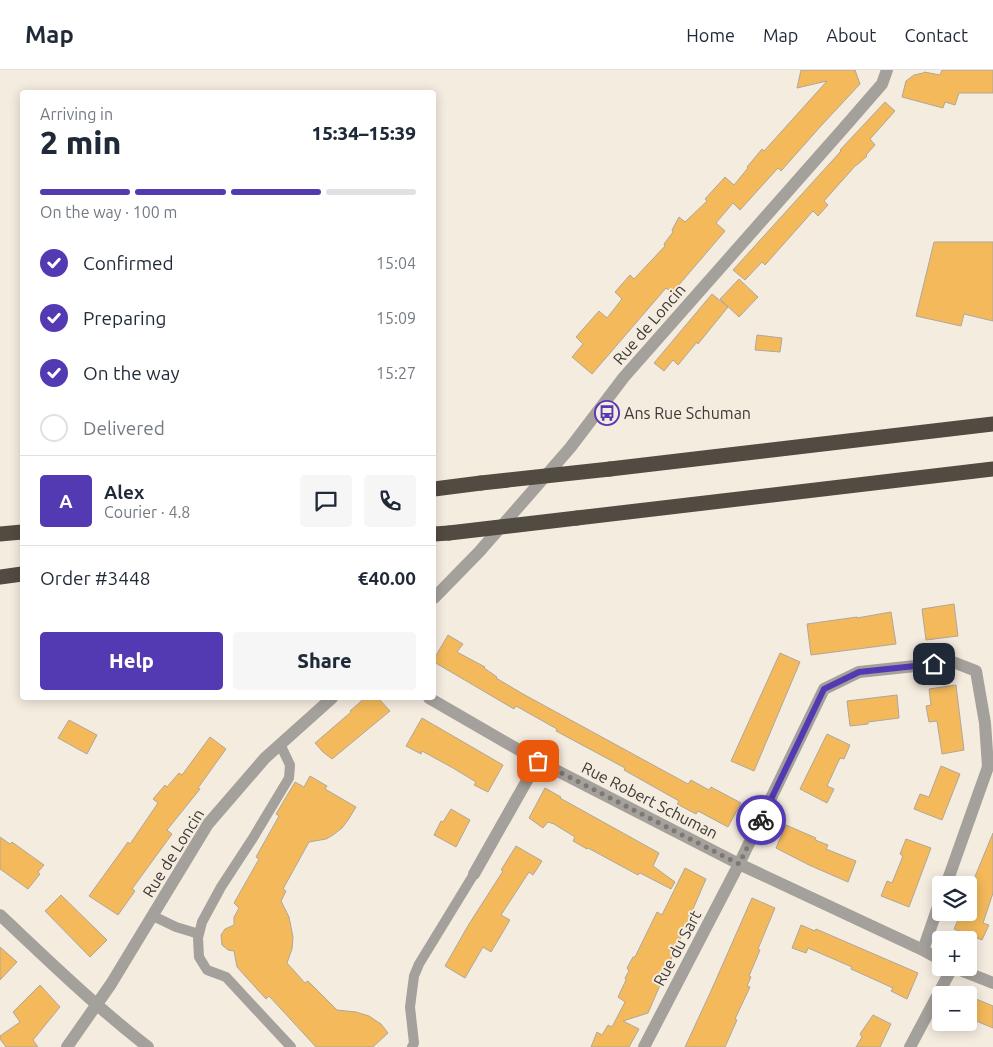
<!DOCTYPE html>
<meta charset="utf-8">
<style>
:root{--surface:#fff;--page:#f6f6f7;--text:#1f2937;--muted:#747a83;--line:#e0e1e3;--accent:#543ab2}
body{margin:0;font-family:Ubuntu,sans-serif;background:var(--page);color:var(--text);height:100vh;display:flex;flex-direction:column;font-size:19px;white-space:nowrap}
*{box-sizing:border-box;margin:0}
p{font-size:16px;color:var(--muted)}
.icon{flex:none;width:28px;height:28px;fill:none;stroke:currentColor;stroke-width:2;stroke-linecap:round;stroke-linejoin:round}
.map{position:relative;flex:1;overflow:hidden}
.details{position:absolute;left:20px;top:20px;width:416px;height:610px;display:flex;flex-direction:column;background:var(--surface);border-radius:5px;box-shadow:0 2px 12px #0003}
.details>*{flex:none}
.fabs{position:absolute;left:932px;top:806px;display:grid;gap:10px}
.fabs a{display:grid;place-items:center;width:45px;height:45px;border-radius:5px;background:var(--surface);box-shadow:0 2px 12px #0003;font-size:25px}
.pin{position:absolute;display:grid;place-items:center;width:42px;height:42px;color:#fff;margin:-21px;border-radius:10px;box-shadow:0 2px 8px #0006}
.courier{position:absolute;display:grid;place-items:center;width:50px;height:50px;margin:-25px;border:4px solid #543ab2;border-radius:50%;background:#fff;color:#222;box-shadow:0 1px 6px #0007}
.head em{font-style:normal;font-weight:800}
.head div{display:flex;flex-direction:column-reverse}
.head{display:flex;align-items:center;justify-content:space-between;height:85px;padding:0 20px}
h1{font-size:32px;font-weight:800;line-height:38px}
.bar{display:grid;grid-template-columns:repeat(4,1fr);gap:8px 5px;align-content:center;height:60px;padding:0 20px}
.bar i{height:6px;border-radius:4px;background:var(--line)}
.bar .selected{background:var(--accent)}
.bar p{grid-column:span 4}
.line{display:flex;align-items:center;gap:12px;padding:0 20px;border-top:1px solid var(--line)}
.line div{flex:1}
.round{display:grid;place-items:center;flex:none;width:52px;height:52px;border-radius:5px;background:var(--page)}
ol{padding:0 20px;list-style:none}
li{display:flex;align-items:center;gap:15px;height:55px}
li p{margin-inline-start:auto}
li .icon{padding:5px;border-radius:50%;background:var(--accent);color:#fff;stroke-width:4}
li:last-child{color:var(--muted)}
li i{width:28px;height:28px;border:2px solid var(--line);border-radius:50%}
.action{display:flex;gap:10px;margin-top:auto;padding:10px 20px}
.action a{flex:1;height:58px;border-radius:5px;background:var(--accent);color:#fff;font-size:20px;font-weight:800;line-height:58px;text-align:center}
.action a+a{background:var(--page);color:var(--text)}
header{display:flex;align-items:center;gap:30px;box-sizing:border-box;height:70px;padding:0 25px;background:var(--surface);border-bottom:1px solid var(--line)}
header strong{font-size:24px}
nav{display:flex;gap:28px;margin-inline-start:auto;font-size:18px}
.map>svg:first-child{display:block}
</style>
<header>
<strong>Map</strong>
<nav><a>Home</a><a>Map</a><a>About</a><a>Contact</a></nav>
</header>
<div class="map">
<svg width="993" height="977" viewBox="0 0 993 977">
<rect width="100%" height="100%" fill="#f5ece0"/>
<path fill="#f3b95b" stroke="#afa79c" d="M 801,0 L 855,0 L 860,14 L 820,57 L 781,101 L 778,98 L 740,140 L 733,133 L 716,153 L 725,161 L 672,223 L 666,218 L 592,304 L 572,287 L 583,274 L 576,267 L 599,241 L 607,248 L 622,229 L 615,222 L 630,205 L 634,209 L 665,176 L 664,174 L 673,162 L 672,160 L 679,147 L 685,152 L 707,131 L 705,129 L 725,107 L 734,115 L 748,98 L 747,97 L 762,79 L 764,81 L 827,11 L 797,18 Z
M 942,0 L 993,0 L 993,23 L 959,23 L 955,35 L 945,32 L 943,38 L 902,27 L 906,11 L 914,5 L 923,3 L 924,2 L 940,5 Z
M 885,32 L 895,41 L 870,69 L 875,75 L 866,85 L 867,86 L 857,95 L 856,95 L 824,131 L 828,135 L 818,146 L 813,141 L 765,195 L 762,192 L 745,210 L 733,200 L 841,81 L 840,80 Z
M 934,172 L 993,172 L 993,251 L 964,244 L 961,256 L 916,246 Z
M 739,209 L 758,227 L 739,247 L 720,229 Z
M 712,224 L 728,237 L 698,274 L 697,272 L 678,295 L 673,290 L 664,301 L 654,293 Z
M 757,265 L 782,268 L 780,282 L 755,280 Z
M 954,534 L 958,566 L 926,570 L 922,539 Z
M 891,542 L 896,574 L 811,585 L 807,554 L 857,547 L 857,548 Z
M 448,565 L 463,574 L 457,582 L 485,597 L 484,598 L 497,607 L 496,608 L 523,624 L 688,714 L 691,710 L 709,720 L 711,717 L 741,733 L 728,757 L 698,741 L 696,744 L 677,734 L 679,731 L 624,700 L 625,698 L 556,661 L 557,659 L 516,636 L 514,639 L 434,592 L 434,589 Z
M 780,583 L 800,592 L 754,701 L 731,691 Z
M 956,615 L 964,680 L 942,684 L 937,651 L 929,652 L 926,636 L 931,635 L 929,619 Z
M 897,625 L 899,648 L 868,652 L 868,654 L 850,656 L 847,631 Z
M 365,628 L 378,628 L 390,641 L 332,689 L 323,682 L 315,673 L 351,642 L 350,641 Z
M 422,648 L 503,695 L 488,722 L 474,715 L 476,712 L 453,698 L 422,681 L 421,684 L 406,676 Z
M 69,650 L 97,665 L 87,684 L 58,668 Z
M 827,664 L 850,675 L 844,689 L 840,688 L 827,716 L 834,719 L 827,733 L 800,719 Z
M 210,667 L 226,679 L 198,718 L 200,719 L 167,760 L 172,764 L 132,819 L 135,821 L 118,845 L 89,826 L 128,772 L 130,774 L 158,733 L 153,729 L 165,715 L 167,717 L 179,703 L 182,705 Z
M 941,696 L 960,704 L 942,750 L 914,739 L 920,724 L 929,727 Z
M 310,706 L 327,716 L 325,719 L 356,737 L 348,750 L 342,758 L 333,765 L 326,769 L 309,772 L 283,819 L 286,821 L 281,831 L 289,847 L 293,867 L 292,879 L 287,893 L 305,913 L 308,911 L 337,940 L 356,942 L 369,946 L 381,954 L 388,963 L 373,977 L 316,977 L 269,926 L 266,929 L 237,897 L 234,881 L 228,880 L 222,875 L 221,865 L 225,859 L 234,855 L 234,847 L 239,838 L 234,833 L 259,789 L 256,787 L 279,746 L 276,744 L 295,712 L 304,717 Z
M 545,718 L 561,727 L 560,728 L 659,783 L 653,796 L 675,812 L 671,819 L 640,803 L 638,805 L 588,778 L 587,779 L 573,771 L 575,767 L 554,754 L 548,752 L 543,758 L 529,748 Z
M 451,739 L 470,750 L 456,777 L 434,765 L 441,751 L 443,752 Z
M 786,755 L 816,768 L 815,770 L 828,775 L 826,779 L 856,791 L 848,812 L 809,795 L 776,778 Z
M 993,763 L 993,823 L 983,853 L 989,855 L 982,870 L 977,868 L 970,887 L 969,887 L 969,865 L 954,859 L 961,843 L 969,847 L 969,821 Z
M 0,767 L 10,774 L 12,772 L 44,795 L 38,802 L 40,804 L 28,819 L 0,799 Z
M 906,769 L 931,778 L 909,837 L 881,826 L 887,811 L 892,813 L 903,786 L 900,784 Z
M 516,776 L 542,791 L 533,805 L 529,802 L 501,845 L 510,850 L 491,882 L 483,877 L 465,908 L 445,896 L 469,854 L 503,801 L 501,800 Z
M 685,798 L 706,809 L 648,943 L 623,951 L 639,959 L 629,977 L 591,977 L 597,962 L 602,965 L 608,955 L 612,957 L 625,932 L 618,927 L 626,910 L 625,908 L 629,901 L 627,898 L 633,887 L 635,887 L 657,842 L 662,845 Z
M 61,825 L 107,870 L 90,887 L 45,841 Z
M 752,828 L 775,838 L 758,879 L 760,880 L 749,906 L 751,907 L 747,916 L 750,917 L 735,949 L 737,950 L 725,977 L 685,977 L 711,921 Z
M 801,855 L 815,861 L 816,859 L 918,903 L 907,929 L 891,921 L 893,918 L 851,899 L 852,897 L 808,878 L 806,883 L 792,878 Z
M 0,877 L 17,892 L 0,910 Z
M 40,915 L 60,937 L 33,970 L 38,977 L 6,977 L 0,969 L 0,966 L 20,952 L 13,942 Z
M 969,926 L 993,936 L 993,958 L 969,948 Z
M 873,945 L 891,954 L 880,977 L 856,977 L 862,967 L 860,964 Z"/>
<g fill="none" stroke-linecap="round" stroke-linejoin="round">
<path stroke="#a4a09b" stroke-width="10" d="M 280,674 L 290,695 L 289,708 L 253,768 L 221,817 L 202,852 L 198,868 L 199,887 L 207,900 L 226,907 L 291,977
M 153,846 L 176,857 L 199,864
M 412,977 L 414,973 L 410,937 L 414,906 L 419,894 L 474,804"/>
<path stroke="#a4a09b" stroke-width="12" d="M 434,528 L 479,482 L 570,378 L 624,307 L 842,60 L 882,14 L 887,0
M 429,628 L 538,691 L 739,794 L 923,880 L 941,890
M 474,804 L 538,691
M 0,845 C 48,890 95,936 148,977
M 923,880 L 941,828
M 955,898 L 993,913
M 67,977 L 111,914 L 208,754 L 265,688 L 332,628
M 644,977 L 739,794 L 824,619 L 859,602 L 953,592 L 976,601 L 985,653 L 988,697 L 946,815
M 910,977 L 952,898"/>
<path stroke="#524b41" stroke-width="15" d="M 610,399 L 993,354
M 434,419 L 481,413
M 577,448 L 993,399
M 0,464 L 22,462
M 434,464 L 449,463
M 0,507 L 22,504"/>
<path stroke="#524b41" stroke-width="15" d="M 481,413 L 610,399
M 449,463 L 577,448"/>
</g>
<g fill="none" stroke-linecap="round" stroke-linejoin="round">
<path stroke="#7d7871" stroke-width="5" stroke-dasharray="0 9" d="M 538,691 L 739,794 L 761,750"/>
<path stroke="#543ab2" stroke-width="6" d="M 761,750 L 824,619 L 859,602 L 934,594"/>
</g>
<defs>
<symbol id="bus-ring" viewBox="-11 -11 22 22"><circle r="9.5" fill="#f5ece0" stroke="#543ab2" stroke-width="1.5"/><path d="M-5-6H5V4H4V6H2V4H-2V6H-4V4H-5ZM-3.5-4V0h7V-4ZM-3.5 1.2v1.5H-2V1.2ZM2 1.2v1.5H3.5V1.2Z" fill="#543ab2"/></symbol>
</defs>
<g fill-rule="evenodd">
<use href="#bus-ring" x="593" y="329" width="28" height="28"/>
</g>
<g text-anchor="middle" dominant-baseline="central" stroke-width="4" stroke-linejoin="round" paint-order="stroke">
<g font-size="16" fill="#3d3a35" stroke="#f5ece0">
<text transform="translate(649 254) rotate(-49)">Rue de Loncin</text>
<text transform="translate(650 730) rotate(27)">Rue Robert Schuman</text>
<text transform="translate(173 783) rotate(-58)">Rue de Loncin</text>
<text transform="translate(677 878) rotate(-62)">Rue du Sart</text>
</g>
<g font-size="16" fill="#3d3a35" stroke="#f5ece0" text-anchor="start">
<text x="624" y="343">Ans Rue Schuman</text>
</g>
</g>
</svg>
<div class="fabs">
<a><svg class="icon" aria-label="layers" viewBox="0 0 24 24"><path d="M12 4l9 5-9 5-9-5zM3 14l9 5 9-5"/></svg></a>
<a>+</a>
<a>−</a>
</div>
<div class="pin" style="left:538px;top:691px;background:#ea580c"><svg class="icon" aria-label="bag" viewBox="0 0 24 24"><path d="M5 8h14l-1 12H6zM9 8a3 3 0 0 1 6 0"/></svg></div>
<div class="pin" style="left:934px;top:594px;background:#1f2937"><svg class="icon" aria-label="home" viewBox="0 0 24 24"><path d="M3 11l9-7 9 7M6 9v11h12V9"/></svg></div>
<div class="courier" style="left:761px;top:750px"><svg class="icon" aria-label="bike" viewBox="0 0 24 24"><circle cx="6" cy="16" r="4"/><circle cx="18" cy="16" r="4"/><path d="M6 16l4-8h5l3 8M10 8l3 8H6M13 5h3"/></svg></div>
<section class="details">
<div class="head"><div><h1>2 min</h1><p>Arriving in</p></div><em>15:34–15:39</em></div>
<div class="bar"><i class="selected"></i><i class="selected"></i><i class="selected"></i><i></i><p>On the way · 100 m</p></div>
<ol>
<li><svg class="icon" aria-label="check" viewBox="0 0 24 24"><path d="M5 12l5 5 9-10"/></svg>Confirmed<p>15:04</p></li>
<li><svg class="icon" aria-label="check" viewBox="0 0 24 24"><path d="M5 12l5 5 9-10"/></svg>Preparing<p>15:09</p></li>
<li><svg class="icon" aria-label="check" viewBox="0 0 24 24"><path d="M5 12l5 5 9-10"/></svg>On the way<p>15:27</p></li>
<li><i></i>Delivered</li>
</ol>
<div class="line" style="height:90px"><b class="round" style="background:var(--accent);color:#fff">A</b><div><b>Alex</b><p>Courier · 4.8</p></div><a class="round"><svg class="icon" aria-label="chat" viewBox="0 0 24 24"><path d="M4 5h16v11H9l-5 4z"/></svg></a><a class="round"><svg class="icon" aria-label="phone" viewBox="0 0 24 24"><path d="M5 4h4l2 5-3 2q2 4 5 5l2-3 5 2v4C11 20 4 13 5 4z"/></svg></a></div>
<div class="line" style="height:65px"><div>Order #3448</div><b>€40.00</b></div>
<div class="action"><a>Help</a><a>Share</a></div>
</section>
</div>
